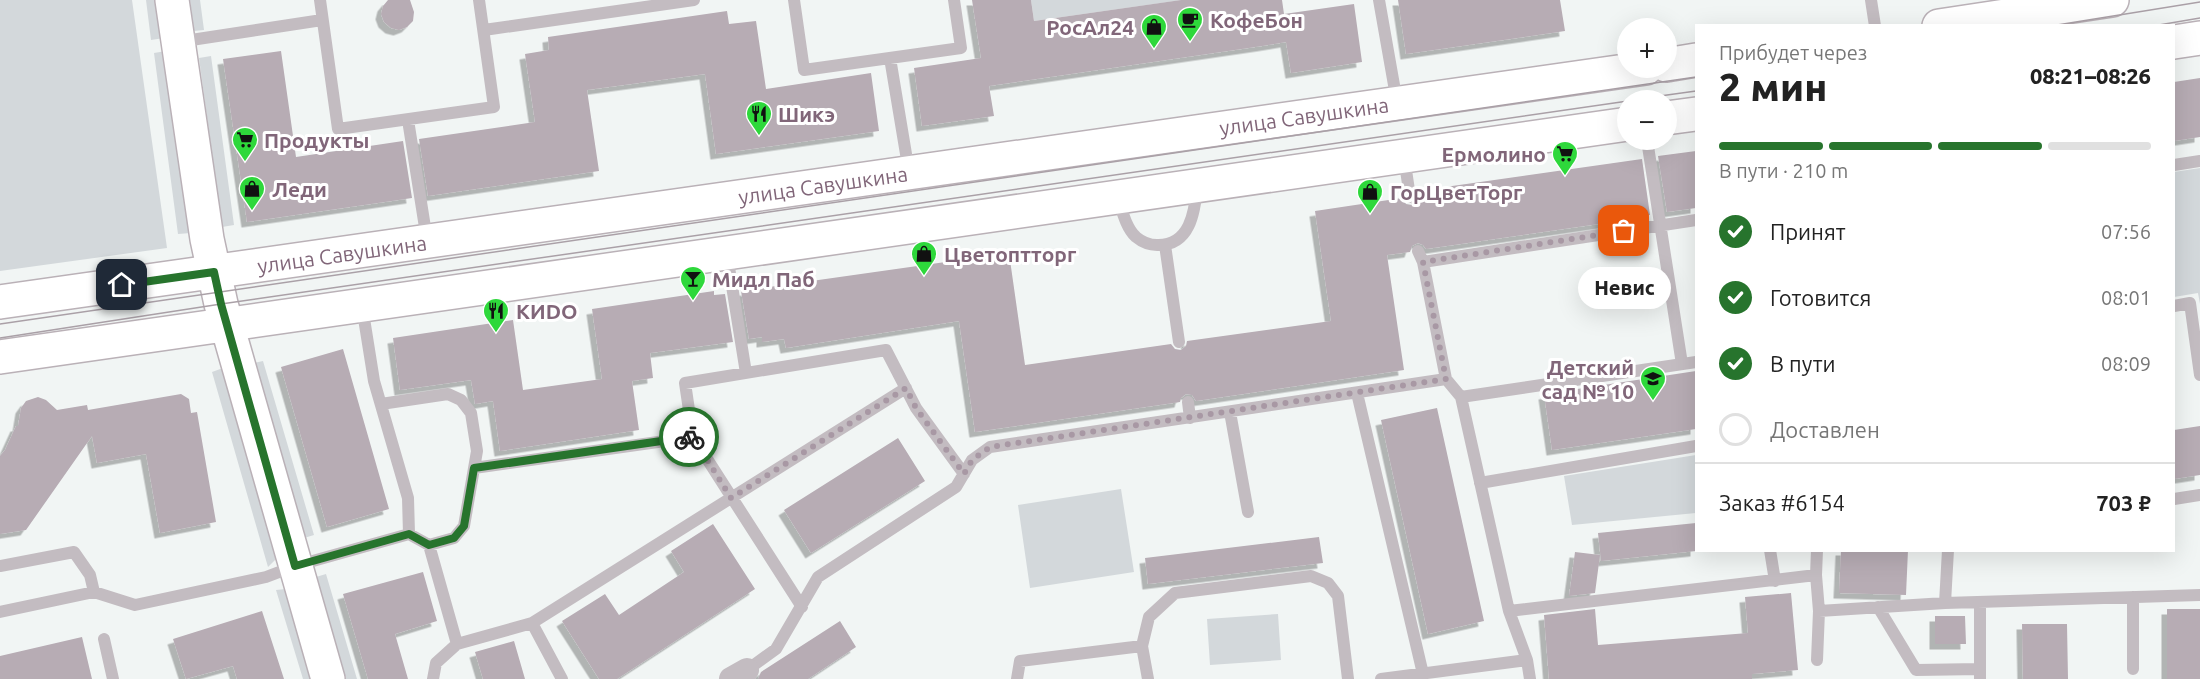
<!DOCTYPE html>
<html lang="ru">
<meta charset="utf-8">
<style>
:root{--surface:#fff;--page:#f2f2f2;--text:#222;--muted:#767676;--line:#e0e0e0;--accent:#27742d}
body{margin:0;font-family:Ubuntu,sans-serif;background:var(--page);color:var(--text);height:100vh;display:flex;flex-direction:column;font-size:22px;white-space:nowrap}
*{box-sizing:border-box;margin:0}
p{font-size:20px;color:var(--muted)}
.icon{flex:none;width:33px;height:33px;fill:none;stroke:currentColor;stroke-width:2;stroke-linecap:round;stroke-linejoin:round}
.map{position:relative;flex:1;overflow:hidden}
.side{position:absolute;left:1695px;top:24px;width:480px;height:528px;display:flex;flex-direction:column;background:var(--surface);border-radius:0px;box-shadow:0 6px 24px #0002}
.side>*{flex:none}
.fabs{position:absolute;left:1617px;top:18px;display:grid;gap:12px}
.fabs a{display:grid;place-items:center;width:60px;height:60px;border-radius:50%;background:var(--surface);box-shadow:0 6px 24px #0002;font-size:30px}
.pin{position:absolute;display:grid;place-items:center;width:51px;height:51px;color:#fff;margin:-26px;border-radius:12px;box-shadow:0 3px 9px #0006}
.courier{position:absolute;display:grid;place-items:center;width:60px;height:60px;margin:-30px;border:4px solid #27742d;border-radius:50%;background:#fff;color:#222;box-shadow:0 2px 8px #0007}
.bubble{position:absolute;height:42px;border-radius:21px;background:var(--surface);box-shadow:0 6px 24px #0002;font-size:20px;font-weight:800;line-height:42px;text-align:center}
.summary em{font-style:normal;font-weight:800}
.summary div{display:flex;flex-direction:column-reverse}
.summary{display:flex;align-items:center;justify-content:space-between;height:102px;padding:0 24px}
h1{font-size:39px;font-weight:800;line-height:45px}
.bar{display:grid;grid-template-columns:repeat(4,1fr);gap:9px 6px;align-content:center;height:72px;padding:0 24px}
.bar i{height:8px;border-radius:4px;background:var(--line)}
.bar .on{background:var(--accent)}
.bar p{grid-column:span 4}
.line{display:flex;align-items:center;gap:15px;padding:0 24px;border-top:2px solid var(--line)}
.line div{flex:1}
ol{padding:0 24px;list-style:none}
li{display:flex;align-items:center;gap:18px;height:66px}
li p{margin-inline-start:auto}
li .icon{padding:6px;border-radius:50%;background:var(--accent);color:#fff;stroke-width:4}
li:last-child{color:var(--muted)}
li i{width:33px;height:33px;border:3px solid var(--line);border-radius:50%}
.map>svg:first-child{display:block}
</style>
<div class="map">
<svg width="2200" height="679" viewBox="0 0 2200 679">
<defs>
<filter id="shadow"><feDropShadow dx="-5.5" dy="5.5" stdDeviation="0" flood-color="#0004"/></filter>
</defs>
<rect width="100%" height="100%" fill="#f1f5f4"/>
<path fill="#d3d8db" d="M 0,0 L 132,0 L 167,248 L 0,271 Z
M 146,0 L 159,0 L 164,38 L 151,40 Z
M 190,0 L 200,0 L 204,30 L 194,31 Z
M 1031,0 L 1182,0 L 1034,21 Z
M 166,51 L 191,233 L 178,234 L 154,53 Z
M 211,56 L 234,225 L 222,227 L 199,58 Z
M 2200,168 L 2200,304 L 2198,293 L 2174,297 L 2174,172 Z
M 263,361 L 314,535 L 304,538 L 254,363 Z
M 223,368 L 278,557 L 268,567 L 212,372 Z
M 1696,455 L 1696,513 L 1572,525 L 1564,476 Z
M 1121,489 L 1134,572 L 1030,588 L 1018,505 Z
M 326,574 L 357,679 L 346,679 L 316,577 Z
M 286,589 L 313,679 L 303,679 L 276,590 Z
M 1278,614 L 1281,660 L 1210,665 L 1207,619 Z"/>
<path fill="#b7acb4" filter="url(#shadow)" d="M 388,0 L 410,0 L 414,12 L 413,21 L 407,27 L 399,30 L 391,28 L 384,22 L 381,14 L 383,6 Z
M 972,0 L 1031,0 L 1034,21 L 1181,0 L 1282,0 L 1284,14 L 1354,4 L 1362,62 L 1291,73 L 1286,42 L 1262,46 L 989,86 L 994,116 L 922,126 L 914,68 L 981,58 Z
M 1398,0 L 1560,0 L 1565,31 L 1406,54 Z
M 727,11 L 729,24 L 756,21 L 766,89 L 871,73 L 879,131 L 716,154 L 705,74 L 587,90 L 599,171 L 428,196 L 419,139 L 535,122 L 525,54 L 549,50 L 548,37 Z
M 281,51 L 296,157 L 403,141 L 412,198 L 247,222 L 223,59 Z
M 2200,78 L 2200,137 L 2174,141 L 2174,82 Z
M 1696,151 L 1696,208 L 1667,212 L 1658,156 Z
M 1642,159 L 1650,215 L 1640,216 L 1640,218 L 1426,249 L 1423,245 L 1418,243 L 1412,246 L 1410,252 L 1387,255 L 1404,370 L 1196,401 L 1192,395 L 1186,394 L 1181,398 L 1180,402 L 975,432 L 959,321 L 786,348 L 784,339 L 762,342 L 762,337 L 749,339 L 741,291 L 1009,253 L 1025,365 L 1171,344 L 1175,349 L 1181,350 L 1186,346 L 1187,341 L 1331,321 L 1315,211 L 1402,198 L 1406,204 L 1412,205 L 1417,201 L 1417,191 Z
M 714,291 L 714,295 L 725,294 L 733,342 L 650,353 L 653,378 L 632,381 L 639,430 L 500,451 L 493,401 L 475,404 L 471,380 L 400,390 L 393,338 L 513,320 L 523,390 L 602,379 L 592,309 Z
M 343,349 L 389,509 L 327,527 L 281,367 Z
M 1696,371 L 1696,429 L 1552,450 L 1544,394 Z
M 181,394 L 189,399 L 191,413 L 197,412 L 216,522 L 160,533 L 146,454 L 97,463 L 92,436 L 26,530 L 0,534 L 0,456 L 5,450 L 16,426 L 18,426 L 21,408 L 26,401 L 38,397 L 46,400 L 57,410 L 87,405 L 88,410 Z
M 1437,408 L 1484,621 L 1428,634 L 1381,420 Z
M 2200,426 L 2200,475 L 2174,479 L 2174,430 Z
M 898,438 L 925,481 L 811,553 L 784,510 Z
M 1696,523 L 1696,551 L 1601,561 L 1598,533 Z
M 713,524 L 755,589 L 617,679 L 599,679 L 562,621 L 605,594 L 619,615 L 684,572 L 671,551 Z
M 1319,537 L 1323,563 L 1148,584 L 1145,558 Z
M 1841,550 L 1908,550 L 1906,595 L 1839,593 Z
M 1575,552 L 1600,555 L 1595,593 L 1569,596 Z
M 423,572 L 437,621 L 395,634 L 408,679 L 368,679 L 343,594 Z
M 1791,593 L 1798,670 L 1752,674 L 1752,679 L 1549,679 L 1544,615 L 1595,609 L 1598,645 L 1748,633 L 1745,597 Z
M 2167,609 L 2200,609 L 2200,679 L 2167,679 Z
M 262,611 L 284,679 L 237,679 L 233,666 L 186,679 L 173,639 Z
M 1935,616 L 1965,616 L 1966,644 L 1935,644 Z
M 840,621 L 856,647 L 808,679 L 758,679 L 761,672 Z
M 2022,624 L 2067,624 L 2068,679 L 2023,679 Z
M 82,637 L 92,679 L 0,679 L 0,656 Z
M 514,641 L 525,679 L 483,679 L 475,652 Z"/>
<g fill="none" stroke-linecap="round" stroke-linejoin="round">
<defs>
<path id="secondary" d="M 172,0 L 207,239 L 221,304 L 328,679
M 1939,26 L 2112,0
M 2174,42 L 2200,38
M 1666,65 L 1696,60
M 1666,118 L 1696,114
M 0,302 L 1646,68
M 0,357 L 1628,124"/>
</defs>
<use href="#secondary" stroke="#bab1b7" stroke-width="36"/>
<path stroke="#c3bcc1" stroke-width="12" d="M 320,0 L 338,129 L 494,107 L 479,0
M 794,0 L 804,70 L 961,48 L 954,0
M 1379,0 L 1397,102
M 1871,0 L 1875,26
M 484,30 L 694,0
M 178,42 L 322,20
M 890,58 L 909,172
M 408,120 L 427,240
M 1647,140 L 1682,364
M 1404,157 L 1410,197
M 2174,165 L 2200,161
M 1118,198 C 1122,210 1126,228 1136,237 C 1142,242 1149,245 1157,245 C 1190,246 1195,212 1197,186
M 1165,245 L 1179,342
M 1418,251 L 1423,262 L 1446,379
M 727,255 L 746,373
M 1423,262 L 1696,220
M 362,306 L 374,381 L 408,498 L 409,534
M 2174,306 L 2190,303 L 2200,375
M 1357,393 L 1423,674
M 1461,397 L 1696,362
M 1188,402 L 1190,418
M 381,404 L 448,394 L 461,400 L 471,413 L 477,451 L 464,526 L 454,538 L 429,545
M 1230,412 L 1248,512
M 474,468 L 693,437
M 1480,483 L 1696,446
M 2174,499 L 2200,495
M 1770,550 L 1775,581
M 0,566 L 74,552 L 90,575 L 94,592
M 1816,575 L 1817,550
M 2133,597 L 2133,669
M 1980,602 L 1980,679
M 1945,603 L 1948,550
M 802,607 L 693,437 L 685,383 L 886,350 L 916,408 L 964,474
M 1878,607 L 1916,670 L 1980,669
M 0,612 L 94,592 L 135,605 L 266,577 L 295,566 L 409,534 L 429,545 L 457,644
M 532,623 L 562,679
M 104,639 L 113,679
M 1142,646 L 1149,617 L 1175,593 L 1311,576 L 1328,583 L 1338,596 L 1348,679
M 1527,660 L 1530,679
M 1817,660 L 1819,611
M 750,673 L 747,670 L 776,649 L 818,577 L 956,487 L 972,460 L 990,447 L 1446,379 L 1461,397 L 1509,611
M 433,679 L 436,663 L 457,644 L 532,623 L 906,388
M 1017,679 L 1020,661 L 1142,646 L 1148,679
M 1381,679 L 1527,660 L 1509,611 L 1816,575 L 1819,611 L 1945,603 L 2200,595"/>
<path stroke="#c3bcc1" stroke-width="24" d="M 731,679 L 747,670"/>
<use href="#secondary" stroke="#fff" stroke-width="33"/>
<path stroke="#aaa0a7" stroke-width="1.5" d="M 2051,26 L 2200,2
M 2153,26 L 2200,18
M 1631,100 L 1696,91
M 0,324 L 1696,77
M 0,338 L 221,304 L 1628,101"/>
</g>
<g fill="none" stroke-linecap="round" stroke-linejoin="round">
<path stroke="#a898a4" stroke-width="6" stroke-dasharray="0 10.8" d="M 689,437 L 693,437 L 731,498 L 906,388 L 916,408 L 964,474 L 972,460 L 990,447 L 1446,379 L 1423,262 L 1624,231"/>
<path stroke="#27742d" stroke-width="8" d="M 122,285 L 214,272 L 221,304 L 295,566 L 409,534 L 429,545 L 454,538 L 464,526 L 474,468 L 689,437"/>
</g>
<defs>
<symbol id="cafe-pin" viewBox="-11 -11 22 30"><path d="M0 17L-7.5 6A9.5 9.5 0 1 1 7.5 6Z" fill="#2ed83b" stroke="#fff"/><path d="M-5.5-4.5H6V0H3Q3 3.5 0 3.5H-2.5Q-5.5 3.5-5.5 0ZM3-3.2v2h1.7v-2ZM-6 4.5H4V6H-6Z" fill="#111"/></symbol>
<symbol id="shop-pin" viewBox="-11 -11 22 30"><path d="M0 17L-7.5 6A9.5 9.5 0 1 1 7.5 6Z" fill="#2ed83b" stroke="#fff"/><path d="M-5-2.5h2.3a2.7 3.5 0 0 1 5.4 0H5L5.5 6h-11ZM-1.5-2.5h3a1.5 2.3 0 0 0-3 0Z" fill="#111"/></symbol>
<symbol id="restaurant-pin" viewBox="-11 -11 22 30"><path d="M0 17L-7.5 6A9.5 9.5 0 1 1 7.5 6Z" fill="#2ed83b" stroke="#fff"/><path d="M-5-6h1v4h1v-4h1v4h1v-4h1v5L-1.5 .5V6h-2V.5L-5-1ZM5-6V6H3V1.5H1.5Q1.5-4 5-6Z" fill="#111"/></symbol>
<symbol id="supermarket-pin" viewBox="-11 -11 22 30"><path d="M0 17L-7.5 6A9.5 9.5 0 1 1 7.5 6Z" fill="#2ed83b" stroke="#fff"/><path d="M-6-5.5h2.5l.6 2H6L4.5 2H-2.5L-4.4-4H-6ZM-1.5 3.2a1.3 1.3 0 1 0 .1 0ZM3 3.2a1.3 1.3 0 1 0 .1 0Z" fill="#111"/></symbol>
<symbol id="bar-pin" viewBox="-11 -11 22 30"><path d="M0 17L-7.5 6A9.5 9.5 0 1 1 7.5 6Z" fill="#2ed83b" stroke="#fff"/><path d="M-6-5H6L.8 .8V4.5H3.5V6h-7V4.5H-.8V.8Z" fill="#111"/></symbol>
<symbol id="school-pin" viewBox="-11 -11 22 30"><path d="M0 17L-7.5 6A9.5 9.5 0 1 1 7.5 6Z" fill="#2ed83b" stroke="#fff"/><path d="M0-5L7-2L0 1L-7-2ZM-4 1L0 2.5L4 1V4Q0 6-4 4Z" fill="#111"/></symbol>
</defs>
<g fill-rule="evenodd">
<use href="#cafe-pin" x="1175" y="5" width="30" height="40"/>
<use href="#shop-pin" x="1139" y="12" width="30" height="40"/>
<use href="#restaurant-pin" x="744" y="99" width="30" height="40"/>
<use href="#supermarket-pin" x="230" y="125" width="30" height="40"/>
<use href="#supermarket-pin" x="1550" y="139" width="30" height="40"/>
<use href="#shop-pin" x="237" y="174" width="30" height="40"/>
<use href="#shop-pin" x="1355" y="177" width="30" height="40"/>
<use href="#shop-pin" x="909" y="239" width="30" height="40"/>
<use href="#bar-pin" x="678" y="264" width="30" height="40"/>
<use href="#restaurant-pin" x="481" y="296" width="30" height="40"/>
<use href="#school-pin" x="1638" y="364" width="30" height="40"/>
</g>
<g text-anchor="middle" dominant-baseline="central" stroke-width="6" stroke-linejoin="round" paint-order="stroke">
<g font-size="21" font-weight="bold" fill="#816679" stroke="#fff" text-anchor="start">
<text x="1210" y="20">КофеБон</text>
<text x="1134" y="27" text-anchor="end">РосАл24</text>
<text x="778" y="114">Шикэ</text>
<text x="264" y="140">Продукты</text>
<text x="1546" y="154" text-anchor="end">Ермолино</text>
<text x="272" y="189">Леди</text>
<text x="1390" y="192">ГорЦветТорг</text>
<text x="944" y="254">Цветоптторг</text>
<text x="712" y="279">Мидл Паб</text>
<text x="516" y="311">КИDO</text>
<text x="1634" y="367" text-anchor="end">Детский<tspan x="1634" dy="24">сад № 10</tspan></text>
</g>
<g font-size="21" fill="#816679" stroke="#fff">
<text transform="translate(1304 116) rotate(-8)">улица Савушкина</text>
<text transform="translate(823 185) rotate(-8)">улица Савушкина</text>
<text transform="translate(342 254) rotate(-8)">улица Савушкина</text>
</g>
</g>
</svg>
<div class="fabs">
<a>+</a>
<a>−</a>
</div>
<div class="pin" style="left:1624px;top:231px;background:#ea580c"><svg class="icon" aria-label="bag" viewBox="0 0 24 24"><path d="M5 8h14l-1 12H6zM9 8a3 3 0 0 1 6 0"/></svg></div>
<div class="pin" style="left:122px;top:285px;background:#1f2937"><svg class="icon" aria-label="home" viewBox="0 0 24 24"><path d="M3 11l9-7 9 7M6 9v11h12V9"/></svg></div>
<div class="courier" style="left:689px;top:437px"><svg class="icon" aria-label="bike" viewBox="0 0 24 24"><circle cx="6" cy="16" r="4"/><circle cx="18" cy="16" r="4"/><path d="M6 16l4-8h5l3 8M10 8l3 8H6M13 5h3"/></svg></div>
<div class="bubble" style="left:1578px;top:267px;width:93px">Невис</div>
<section class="side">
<div class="summary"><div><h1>2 мин</h1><p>Прибудет через</p></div><em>08:21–08:26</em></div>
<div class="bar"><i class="on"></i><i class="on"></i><i class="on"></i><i></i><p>В пути · 210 m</p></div>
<ol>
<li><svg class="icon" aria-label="check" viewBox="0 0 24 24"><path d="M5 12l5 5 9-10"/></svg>Принят<p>07:56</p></li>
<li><svg class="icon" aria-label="check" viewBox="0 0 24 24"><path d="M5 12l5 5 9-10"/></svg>Готовится<p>08:01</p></li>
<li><svg class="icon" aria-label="check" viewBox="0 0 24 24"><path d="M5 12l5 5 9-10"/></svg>В пути<p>08:09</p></li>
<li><i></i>Доставлен</li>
</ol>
<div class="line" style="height:78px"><div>Заказ #6154</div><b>703 ₽</b></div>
</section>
</div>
